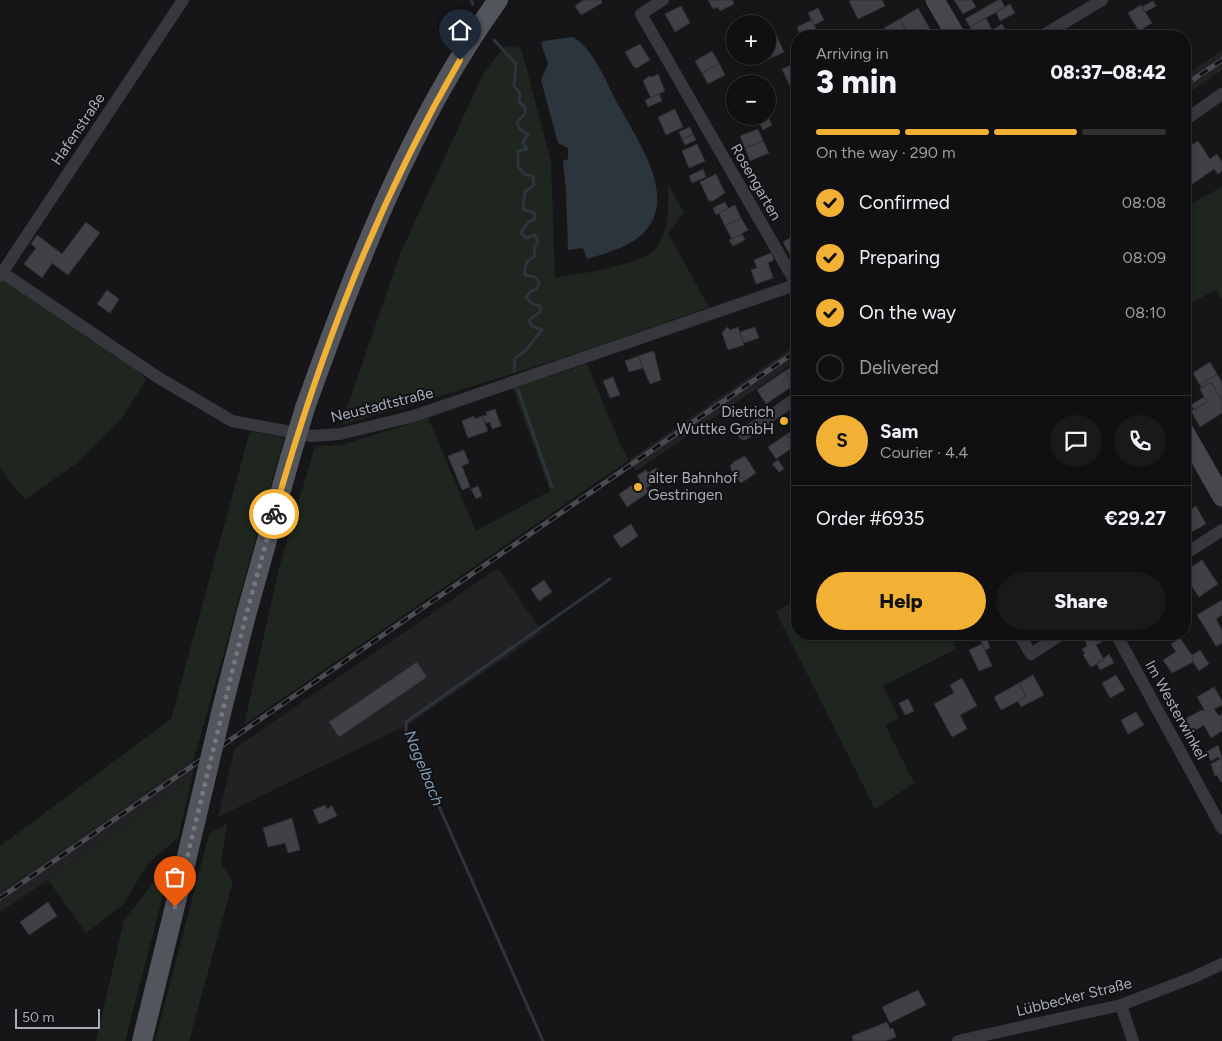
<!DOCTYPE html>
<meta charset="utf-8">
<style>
:root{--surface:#101012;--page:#19191b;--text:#f1f3f6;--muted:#9c9d9f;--line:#303032;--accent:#f2b134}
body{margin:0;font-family:Figtree,sans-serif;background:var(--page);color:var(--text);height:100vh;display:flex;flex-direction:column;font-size:19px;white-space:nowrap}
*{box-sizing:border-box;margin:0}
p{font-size:16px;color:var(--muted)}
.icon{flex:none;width:28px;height:28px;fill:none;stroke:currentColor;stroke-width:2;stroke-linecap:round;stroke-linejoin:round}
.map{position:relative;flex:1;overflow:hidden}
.sheet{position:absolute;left:791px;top:30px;width:400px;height:610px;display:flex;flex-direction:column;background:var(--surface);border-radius:20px;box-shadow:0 2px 8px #0003,0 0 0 1px var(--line)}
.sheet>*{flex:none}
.controls{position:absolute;left:726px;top:15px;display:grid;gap:10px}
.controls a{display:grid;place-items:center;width:50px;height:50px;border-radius:50%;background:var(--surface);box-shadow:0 2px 8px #0003,0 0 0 1px var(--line);font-size:25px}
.scale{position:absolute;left:15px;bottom:12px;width:85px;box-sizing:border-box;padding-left:5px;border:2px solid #a8adb8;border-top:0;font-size:14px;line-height:18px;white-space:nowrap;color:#a8adb8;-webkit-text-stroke:4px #111113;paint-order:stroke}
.pin{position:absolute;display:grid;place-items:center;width:42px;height:42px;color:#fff;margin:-51px -21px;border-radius:50% 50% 50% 0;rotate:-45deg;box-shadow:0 0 5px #0007}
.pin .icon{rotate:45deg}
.courier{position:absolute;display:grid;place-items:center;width:50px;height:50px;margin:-25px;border:4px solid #f2b134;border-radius:50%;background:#fff;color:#222;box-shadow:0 1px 6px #0007}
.summary em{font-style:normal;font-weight:800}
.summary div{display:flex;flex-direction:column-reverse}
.summary{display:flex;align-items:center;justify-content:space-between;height:85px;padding:0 25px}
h1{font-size:32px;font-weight:800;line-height:38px}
.bar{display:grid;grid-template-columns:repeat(4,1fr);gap:8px 5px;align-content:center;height:60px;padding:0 25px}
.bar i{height:6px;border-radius:4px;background:var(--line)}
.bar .on{background:var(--accent)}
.bar p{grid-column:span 4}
.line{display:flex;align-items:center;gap:12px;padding:0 25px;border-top:1px solid var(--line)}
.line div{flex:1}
.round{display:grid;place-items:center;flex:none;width:52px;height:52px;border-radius:26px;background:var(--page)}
ol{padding:0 25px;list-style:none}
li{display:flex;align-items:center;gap:15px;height:55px}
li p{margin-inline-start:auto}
li .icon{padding:5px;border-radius:50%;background:var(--accent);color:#111;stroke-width:4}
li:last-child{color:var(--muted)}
li i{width:28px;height:28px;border:2px solid var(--line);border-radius:50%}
.primary-button{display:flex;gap:10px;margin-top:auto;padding:10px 25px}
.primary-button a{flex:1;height:58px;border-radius:30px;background:var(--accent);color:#111;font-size:20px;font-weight:800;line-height:58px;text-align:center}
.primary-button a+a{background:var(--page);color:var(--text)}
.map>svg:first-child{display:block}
</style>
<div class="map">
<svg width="1222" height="1041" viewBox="0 0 1222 1041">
<rect width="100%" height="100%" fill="#161618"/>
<path fill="#222225" d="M 1222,50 L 1222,70 L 1185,96 L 1185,76 Z
M 797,344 L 797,361 L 636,471 L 629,460 Z
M 498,568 L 542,632 L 409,724 L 218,817 L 235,748 Z
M 194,759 L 192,777 L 48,880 L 0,912 L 0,892 Z"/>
<path fill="#1e261f" d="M 505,46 L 521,48 L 551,161 L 555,278 C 577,274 644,265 657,247 C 669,230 669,204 668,184 L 684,213 L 668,233 L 709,307 C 587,351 466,390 341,425 L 400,254 L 484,72 Z
M 1222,187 L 1222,299 L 1216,290 L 1185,306 L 1185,207 Z
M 3,276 L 134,366 L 146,380 L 121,419 L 77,463 L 25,500 L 0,468 L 0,281 Z
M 587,364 L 620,444 L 629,460 L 244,725 L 279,568 L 315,446 L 341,445 L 428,418 L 476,531 L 550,491 L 513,388 Z
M 250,431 L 284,438 L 194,759 L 0,892 L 0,846 L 171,719 Z
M 797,599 L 798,634 L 949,634 L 956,649 L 883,686 L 899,718 L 885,725 L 914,783 L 875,809 L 776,612 Z
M 192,777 L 178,838 L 148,863 L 123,905 L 86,933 L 48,880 Z
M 227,823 L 221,864 L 233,881 L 189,1041 L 155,1041 L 209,834 Z
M 173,857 L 125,1041 L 96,1041 L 124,920 Z"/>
<path fill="#2c353c" d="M 573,37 C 595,50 607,85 619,106 C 638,142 682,201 639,237 C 625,248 604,254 587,259 L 583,248 L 568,250 L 566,192 L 563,161 L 568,159 L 568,148 L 558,143 L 541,80 L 548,64 L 541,43 L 543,41 Z"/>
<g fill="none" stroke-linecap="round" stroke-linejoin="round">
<path stroke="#2c353c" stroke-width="3" d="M 471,0 L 473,4
M 494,40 L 516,64 L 514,86 L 520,93 L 519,102 L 525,107 L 525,114 L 517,122 L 519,129 L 528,134 L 523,142 L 527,149 L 518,151 L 518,166 L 524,174 L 533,176 L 534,185 L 525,192 L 523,209 L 535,213 L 535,219 L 528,222 L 521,233 L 526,238 L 535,235 L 538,241 L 534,248 L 535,256 C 526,261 524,265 525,275 L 535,277 L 539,282 L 537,289 L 531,291 L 526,297 L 531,303 L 540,306 L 541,311 L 529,320 L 532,326 L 542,330 L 525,351 L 515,358 L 514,371
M 518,390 L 552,487
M 543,1041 L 406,732 L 406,722 L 610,579"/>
</g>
<path fill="#404145" stroke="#303034" d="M 583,0 L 601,0 L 602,3 L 581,15 L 575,6 Z
M 708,0 L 732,0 L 734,4 L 720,11 L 718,7 L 713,9 Z
M 852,0 L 882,0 L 885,6 L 858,19 L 849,1 Z
M 954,0 L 972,0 L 976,7 L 963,14 Z
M 998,0 L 1001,0 L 1005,7 L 970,27 L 965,19 Z
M 1153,1 L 1156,6 L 1145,12 L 1142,7 Z
M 1010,4 L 1015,13 L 1000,21 L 996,12 Z
M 1141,5 L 1152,23 L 1139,31 L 1128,13 Z
M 681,6 L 690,23 L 675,32 L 665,14 Z
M 818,8 L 824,20 L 814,25 L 808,13 Z
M 918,8 L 931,31 L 923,36 L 910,36 L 900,19 Z
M 986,18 L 992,30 L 1002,24 L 1007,33 L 1001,36 L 976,36 L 970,27 Z
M 900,19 L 910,36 L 901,36 L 898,31 L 889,36 L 884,28 Z
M 812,20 L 819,36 L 801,36 L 797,27 Z
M 774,30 L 784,52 L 758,64 L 754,56 L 768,56 L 768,33 Z
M 640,44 L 650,60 L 637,68 L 634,67 L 625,52 Z
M 712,51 L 719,63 L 702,73 L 695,61 Z
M 719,63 L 725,75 L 708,84 L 702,73 Z
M 796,63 L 798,88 L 792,91 L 782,69 Z
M 658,74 L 665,91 L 651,98 L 643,81 L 649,76 L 652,77 Z
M 659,94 L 662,101 L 648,107 L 645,100 Z
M 798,107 L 798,139 L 793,125 L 796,124 L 791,110 Z
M 675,109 L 683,127 L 666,135 L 658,117 Z
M 756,116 L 768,116 L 772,125 L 763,130 Z
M 690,127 L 693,134 L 682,139 L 679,132 Z
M 758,129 L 763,141 L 745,148 L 740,136 Z
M 693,134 L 696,140 L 685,145 L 682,139 Z
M 763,141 L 769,153 L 750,161 L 745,148 Z
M 1198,141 L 1210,159 L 1217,154 L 1222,162 L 1222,171 L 1218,174 L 1214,169 L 1191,185 L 1185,175 L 1185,149 Z
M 697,144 L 705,161 L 689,168 L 682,151 Z
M 703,169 L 706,177 L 692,183 L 689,176 Z
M 716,174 L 725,193 L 713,201 L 709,201 L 700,182 Z
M 725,202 L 728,208 L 716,215 L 713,208 Z
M 735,205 L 741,218 L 725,226 L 719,213 Z
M 741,218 L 748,230 L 732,239 L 725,226 Z
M 86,222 L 100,233 L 68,275 L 52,263 L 42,278 L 24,264 L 36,248 L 31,244 L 37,235 L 62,254 Z
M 742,234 L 745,240 L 733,246 L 729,240 Z
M 792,237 L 798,247 L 797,267 L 783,242 Z
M 771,253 L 774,260 L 768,263 L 773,278 L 756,284 L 751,270 L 757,268 L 754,260 Z
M 107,290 L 119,299 L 110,313 L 97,304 Z
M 727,327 L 730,330 L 738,327 L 744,345 L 728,350 L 722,333 Z
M 755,327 L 759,338 L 744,343 L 740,332 Z
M 654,351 L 661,380 L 650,384 L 638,356 Z
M 639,356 L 643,368 L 629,372 L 625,361 Z
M 1210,362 L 1217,374 L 1200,385 L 1193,373 Z
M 798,363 L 798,378 L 792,382 L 785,371 Z
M 785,371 L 794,385 L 766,404 L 757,390 Z
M 1217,374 L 1222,382 L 1222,401 L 1211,382 L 1201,388 L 1200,385 Z
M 613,377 L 620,395 L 610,398 L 603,381 Z
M 1211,382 L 1222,401 L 1222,413 L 1200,427 L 1191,411 L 1207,402 L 1200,389 Z
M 1204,397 L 1207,402 L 1194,410 L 1191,405 Z
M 495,409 L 501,426 L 492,429 L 490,422 L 485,423 L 482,416 L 487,415 L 486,412 Z
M 474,416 L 475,419 L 482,416 L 488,431 L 468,438 L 462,421 Z
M 798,427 L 798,444 L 795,446 L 787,434 Z
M 787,434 L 795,446 L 776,459 L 768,447 Z
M 464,450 L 469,463 L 462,466 L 470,487 L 462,490 L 448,456 Z
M 745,456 L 756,473 L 741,483 L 733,474 L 730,466 L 735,461 Z
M 778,460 L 784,469 L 779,472 L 772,464 Z
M 656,468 L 663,478 L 646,488 L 649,492 L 627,507 L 619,494 L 640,480 L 637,476 L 646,470 L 648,473 Z
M 478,486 L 482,496 L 476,499 L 471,489 Z
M 1196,506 L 1206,524 L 1188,534 L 1185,529 L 1185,513 Z
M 631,524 L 638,536 L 621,548 L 613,536 Z
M 1202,560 L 1218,584 L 1199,597 L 1185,576 L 1185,571 Z
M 544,580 L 552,592 L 539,601 L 531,589 Z
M 1222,600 L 1222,615 L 1216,619 L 1222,630 L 1222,643 L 1216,646 L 1197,615 Z
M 1092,634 L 1098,634 L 1102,642 L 1096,645 L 1104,660 L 1091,667 L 1083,655 L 1085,654 L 1082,649 L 1087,646 L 1084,638 Z
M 986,636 L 990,648 L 985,650 L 980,639 Z
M 1180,638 L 1194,658 L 1192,660 L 1193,662 L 1172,673 L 1163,660 L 1176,652 L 1171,644 Z
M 982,644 L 992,666 L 979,671 L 969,650 Z
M 1200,650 L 1209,664 L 1199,671 L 1192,660 L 1194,658 L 1192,655 Z
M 1109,654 L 1114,663 L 1100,670 L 1097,664 Z
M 417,662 L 427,677 L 339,737 L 329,722 Z
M 1033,675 L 1044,695 L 1021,707 L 1018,701 L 1026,697 L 1019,683 Z
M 1116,675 L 1125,690 L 1110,698 L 1102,683 Z
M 962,678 L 977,706 L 960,715 L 967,729 L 952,737 L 934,704 L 954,693 L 950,685 Z
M 1019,683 L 1026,697 L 1001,710 L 994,697 Z
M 1214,687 L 1222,701 L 1222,705 L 1214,709 L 1219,716 L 1222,714 L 1222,731 L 1211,738 L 1204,725 L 1191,733 L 1183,720 L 1202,710 L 1205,711 L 1197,697 Z
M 908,699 L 914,711 L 905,715 L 899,703 Z
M 1136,712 L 1144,725 L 1128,734 L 1121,720 Z
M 1218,745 L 1222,758 L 1220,759 L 1218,757 L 1211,761 L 1206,752 Z
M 1222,758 L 1222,781 L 1221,782 L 1217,775 L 1215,776 L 1211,764 Z
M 325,805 L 327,809 L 332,806 L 337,816 L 319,824 L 313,810 Z
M 292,818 L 300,850 L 288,853 L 285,843 L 268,847 L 263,828 Z
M 48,902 L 57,916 L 29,935 L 20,922 Z
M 918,990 L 926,1005 L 890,1023 L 882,1007 Z
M 887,1022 L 890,1029 L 893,1028 L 896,1037 L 885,1041 L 853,1041 L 852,1036 Z"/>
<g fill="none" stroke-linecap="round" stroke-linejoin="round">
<path stroke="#37383d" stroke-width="12" d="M 663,0 L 641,14 L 797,285
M 1042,36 L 1102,0
M 1185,120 L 1222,94
M 0,271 L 159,378 L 232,421 L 312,436 L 340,434 L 414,416 L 798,284
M 0,276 L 183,0
M 744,434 L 798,397
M 1185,554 L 1222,530
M 1019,634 L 1031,654 L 1062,634
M 1116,634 L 1222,828
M 1121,1005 L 1133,1041
M 958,1041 L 1121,1005 L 1194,977 L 1222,964"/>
<path stroke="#45474d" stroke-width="19" d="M 935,0 L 956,36
M 1185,432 L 1222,497"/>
<path stroke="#53555c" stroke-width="20" d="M 305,408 C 355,268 410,122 498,0
M 222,709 L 246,615 L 290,458
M 142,1041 L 184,869"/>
<defs>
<path id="rail" d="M 1185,85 L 1222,60
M 0,898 L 798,350"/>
</defs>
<use href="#rail" stroke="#4a4c52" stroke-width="5"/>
<use href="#rail" stroke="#111113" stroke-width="3" stroke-dasharray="9" stroke-linecap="butt"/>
<path stroke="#53555c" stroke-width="20" d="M 290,458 L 305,408
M 184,869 L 222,709"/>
</g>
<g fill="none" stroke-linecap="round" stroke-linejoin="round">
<path stroke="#757880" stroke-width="5" stroke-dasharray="0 9" d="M 175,907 L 246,615 L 274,514"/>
<path stroke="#f2b134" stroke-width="6" d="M 274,514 C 320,352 376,205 460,60"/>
</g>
<g fill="#f2b134" stroke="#111113" stroke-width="2">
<circle cx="784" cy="421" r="5"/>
<circle cx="638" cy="487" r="5"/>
</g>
<g text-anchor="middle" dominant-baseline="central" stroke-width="4" stroke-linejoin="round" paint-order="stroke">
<g font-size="15" fill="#a8adb8" stroke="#111113">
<text transform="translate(78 129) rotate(-56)">Hafenstraße</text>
<text transform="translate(756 182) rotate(60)">Rosengarten</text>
<text transform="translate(382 405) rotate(-14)">Neustadtstraße</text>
<text transform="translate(1176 710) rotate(61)">Im Westerwinkel</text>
<text transform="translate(1074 997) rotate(-14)">Lübbecker Straße</text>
</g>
<g font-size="15" fill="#a8adb8" stroke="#111113" text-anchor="end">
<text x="774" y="412">Dietrich<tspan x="774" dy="17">Wuttke GmbH</tspan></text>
<text x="648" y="478" text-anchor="start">alter Bahnhof<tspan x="648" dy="17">Gestringen</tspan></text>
</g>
<g font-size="16" font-style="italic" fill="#7f9bb3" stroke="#111113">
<text transform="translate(424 768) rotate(68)">Nagelbach</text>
</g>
</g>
</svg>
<div class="controls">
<a>+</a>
<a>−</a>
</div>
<div class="scale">50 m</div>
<div class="pin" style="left:175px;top:907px;background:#ea580c"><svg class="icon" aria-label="bag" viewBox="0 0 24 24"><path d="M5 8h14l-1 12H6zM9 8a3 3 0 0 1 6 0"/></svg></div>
<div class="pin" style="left:460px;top:60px;background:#1f2937"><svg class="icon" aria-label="home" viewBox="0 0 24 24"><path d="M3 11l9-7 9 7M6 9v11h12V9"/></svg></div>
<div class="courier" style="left:274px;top:514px"><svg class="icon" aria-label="bike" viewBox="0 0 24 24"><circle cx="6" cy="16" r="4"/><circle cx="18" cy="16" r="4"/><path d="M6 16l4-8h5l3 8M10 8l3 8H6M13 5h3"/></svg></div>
<section class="sheet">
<div class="summary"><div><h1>3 min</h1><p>Arriving in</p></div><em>08:37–08:42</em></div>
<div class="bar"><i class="on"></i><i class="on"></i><i class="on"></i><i></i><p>On the way · 290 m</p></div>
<ol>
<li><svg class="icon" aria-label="check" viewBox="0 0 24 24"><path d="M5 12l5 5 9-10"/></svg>Confirmed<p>08:08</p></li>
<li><svg class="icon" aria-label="check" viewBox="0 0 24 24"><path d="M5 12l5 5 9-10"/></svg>Preparing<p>08:09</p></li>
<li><svg class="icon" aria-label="check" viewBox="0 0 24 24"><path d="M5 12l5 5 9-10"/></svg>On the way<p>08:10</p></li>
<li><i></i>Delivered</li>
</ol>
<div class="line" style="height:90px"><b class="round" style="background:var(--accent);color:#111">S</b><div><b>Sam</b><p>Courier · 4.4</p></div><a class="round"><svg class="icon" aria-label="chat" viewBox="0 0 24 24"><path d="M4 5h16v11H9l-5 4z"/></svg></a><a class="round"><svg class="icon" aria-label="phone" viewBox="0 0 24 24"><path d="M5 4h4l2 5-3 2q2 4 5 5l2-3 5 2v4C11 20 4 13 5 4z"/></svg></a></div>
<div class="line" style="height:65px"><div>Order #6935</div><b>€29.27</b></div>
<div class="primary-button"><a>Help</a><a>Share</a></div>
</section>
</div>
